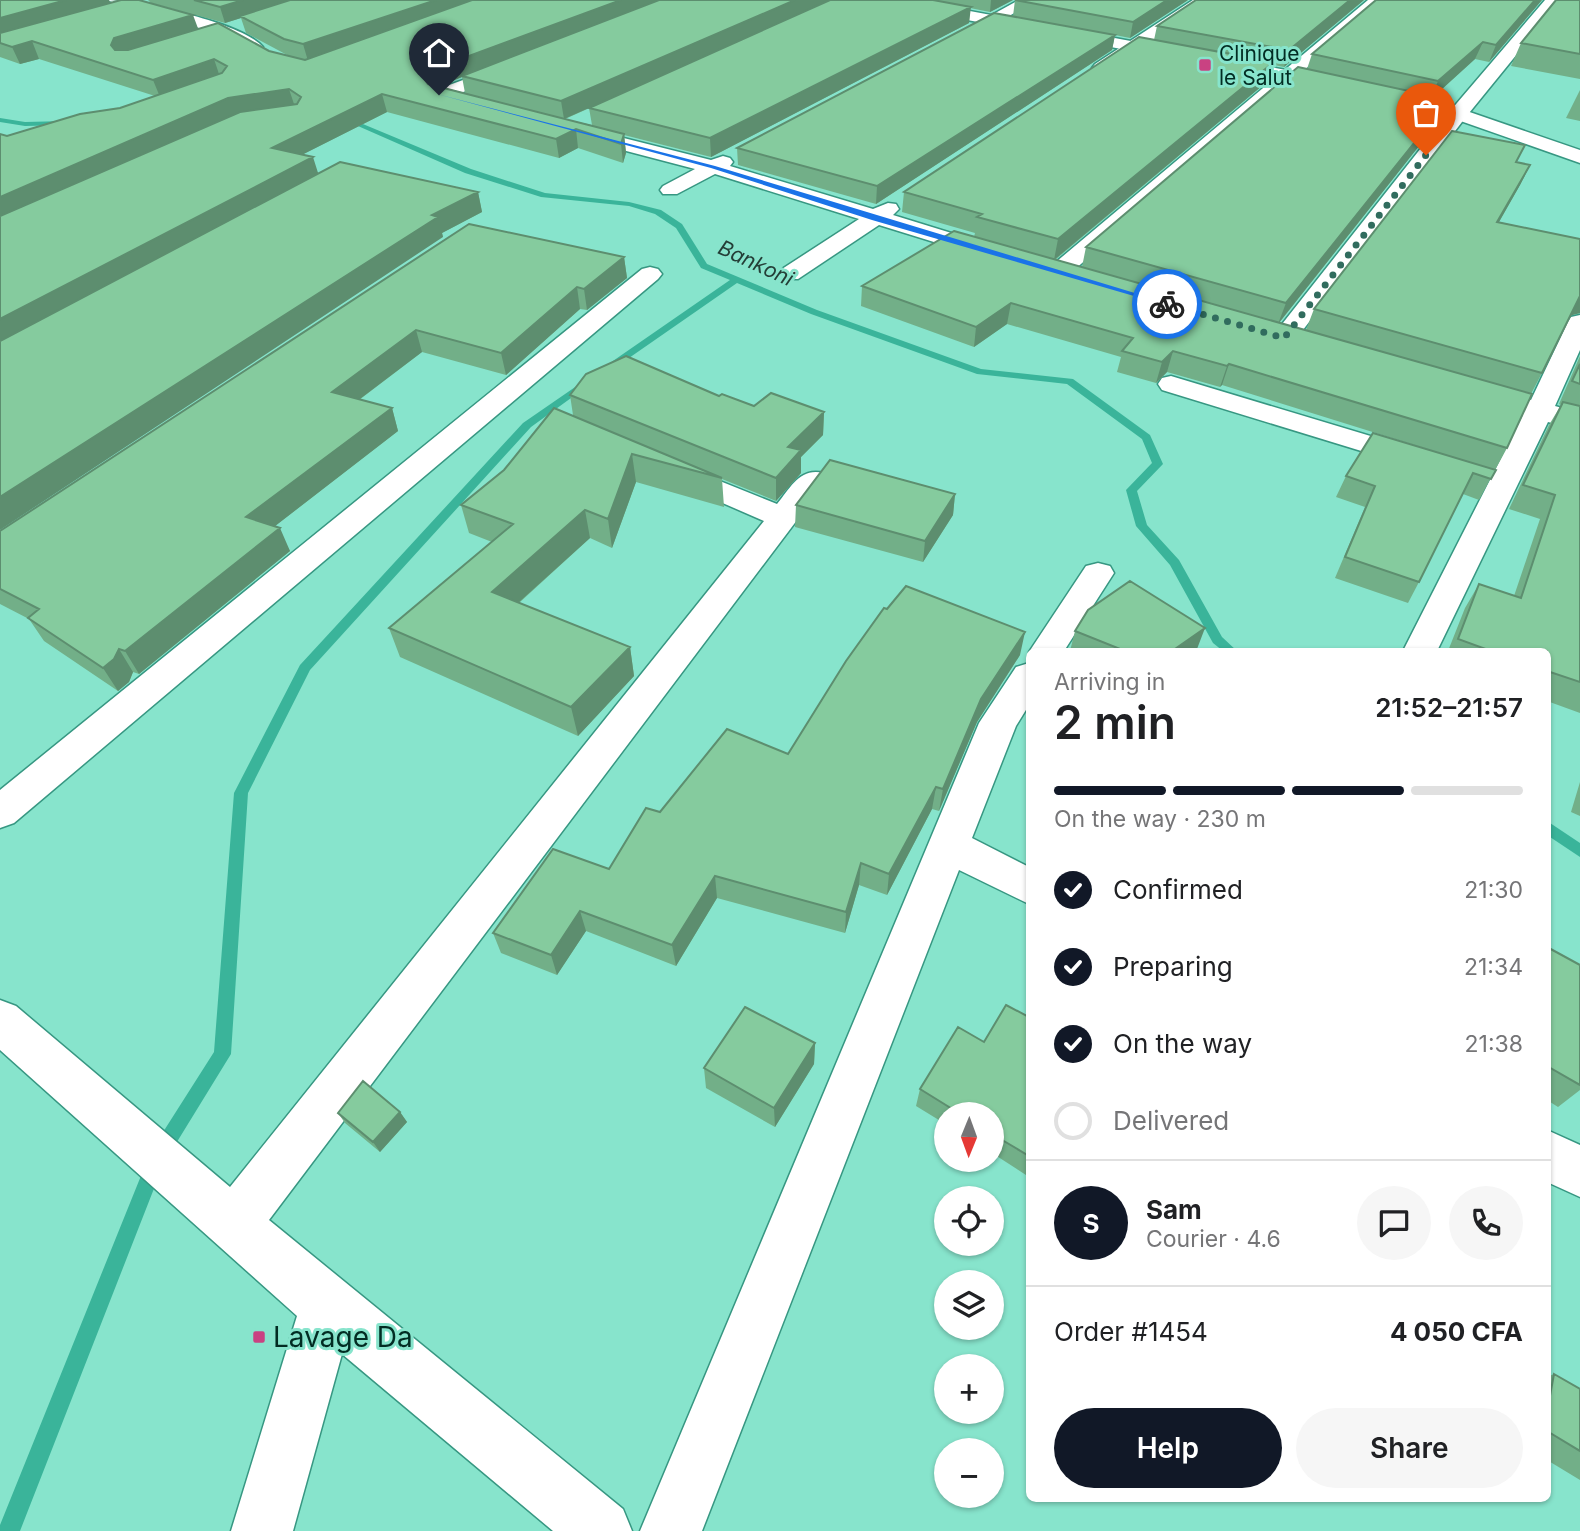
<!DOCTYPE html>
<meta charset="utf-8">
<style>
:root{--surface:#fff;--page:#f6f6f6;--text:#202124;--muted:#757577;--line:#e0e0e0;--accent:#111827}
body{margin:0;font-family:Inter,sans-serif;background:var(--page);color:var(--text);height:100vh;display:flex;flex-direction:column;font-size:26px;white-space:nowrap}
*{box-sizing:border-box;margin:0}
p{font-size:23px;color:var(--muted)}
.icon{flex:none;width:38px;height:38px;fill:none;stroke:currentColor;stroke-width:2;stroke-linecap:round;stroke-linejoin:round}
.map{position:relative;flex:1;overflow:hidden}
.side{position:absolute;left:1026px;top:648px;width:525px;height:854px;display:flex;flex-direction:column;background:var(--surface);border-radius:10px;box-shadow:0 2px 5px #0004}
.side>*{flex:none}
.needle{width:46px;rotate:181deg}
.tools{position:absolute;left:934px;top:1102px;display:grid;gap:14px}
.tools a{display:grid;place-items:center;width:70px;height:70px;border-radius:50%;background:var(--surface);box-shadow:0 2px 5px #0004;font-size:35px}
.pin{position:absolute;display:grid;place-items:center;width:60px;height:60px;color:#fff;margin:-72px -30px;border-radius:50% 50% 50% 0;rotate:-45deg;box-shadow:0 0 7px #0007}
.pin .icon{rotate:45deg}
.courier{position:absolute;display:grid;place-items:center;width:70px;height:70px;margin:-35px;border:5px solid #1a73e8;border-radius:50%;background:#fff;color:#222;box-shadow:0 2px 9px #0007}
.overview em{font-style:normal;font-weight:600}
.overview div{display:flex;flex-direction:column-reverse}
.overview{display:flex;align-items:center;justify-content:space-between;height:119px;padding:0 28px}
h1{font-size:46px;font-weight:600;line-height:52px}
.bar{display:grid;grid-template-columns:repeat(4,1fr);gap:10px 7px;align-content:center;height:84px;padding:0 28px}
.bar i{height:9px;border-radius:5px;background:var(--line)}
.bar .active{background:var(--accent)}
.bar p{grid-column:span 4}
.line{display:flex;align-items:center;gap:18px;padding:0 28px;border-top:2px solid var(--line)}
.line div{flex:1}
.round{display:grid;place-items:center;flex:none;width:74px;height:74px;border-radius:37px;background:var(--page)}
ol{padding:0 28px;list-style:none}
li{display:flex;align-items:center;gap:21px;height:77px}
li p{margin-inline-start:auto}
li .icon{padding:7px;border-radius:50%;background:var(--accent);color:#fff;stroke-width:4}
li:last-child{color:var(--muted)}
li i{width:38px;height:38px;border:4px solid var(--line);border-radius:50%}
.action{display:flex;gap:14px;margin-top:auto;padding:14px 28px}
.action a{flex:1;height:80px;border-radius:42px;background:var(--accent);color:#fff;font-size:28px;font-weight:600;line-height:80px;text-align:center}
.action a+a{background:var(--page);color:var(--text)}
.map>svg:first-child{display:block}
</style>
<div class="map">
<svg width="1580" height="1531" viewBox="0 0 1580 1531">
<rect width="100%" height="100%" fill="#87e4cc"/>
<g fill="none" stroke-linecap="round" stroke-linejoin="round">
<path fill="#3ab49a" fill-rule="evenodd" d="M 342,117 L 346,117 L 471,169 L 545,193 L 629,202 L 661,210 L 682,224 L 707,264 L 817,310 L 981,369 L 1073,379 L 1150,435 L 1163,464 L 1137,491 L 1147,525 L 1179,560 L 1222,637 L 1237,651 L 1223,651 L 1213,643 L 1170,565 L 1136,526 L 1126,490 L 1152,463 L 1142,439 L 1067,384 L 977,374 L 811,314 L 737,283 L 616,367 L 610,367 L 610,363 L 730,280 L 701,268 L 676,228 L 655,214 L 629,206 L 541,197 L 465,173 L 342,119 Z
M 0,118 L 25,122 L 66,121 L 69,123 L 66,125 L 25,126 L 0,122 Z
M 581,383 L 589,385 L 531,427 L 310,670 L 248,793 L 231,1054 L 164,1163 L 20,1531 L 0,1531 L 0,1525 L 151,1151 L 214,1052 L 234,793 L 300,665 L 523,423 Z
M 1547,821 L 1580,843 L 1580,857 L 1547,835 Z"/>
<defs>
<path id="street" d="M 106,0 C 139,0 243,23 263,47 L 261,50 L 249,50 L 219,34 Z
M 1019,0 L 1038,0 L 962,42 L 956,44 L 948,39 Z
M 1193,0 L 1211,0 L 1107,72 L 1095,72 L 1092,68 L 1095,64 Z
M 1368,0 L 1385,0 L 1066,277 L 1050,277 L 1046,272 L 1050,267 Z
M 1545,0 L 1561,0 L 1465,118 L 1293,343 L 1275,343 L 1271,338 L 1275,333 L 1451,110 Z
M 512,62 L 521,67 L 518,71 L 445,99 L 433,99 L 430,95 L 433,91 Z
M 576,126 L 711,160 L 723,156 L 730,158 L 733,162 L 730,166 L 873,209 L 888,203 L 896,204 L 899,209 L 893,215 L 1000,248 L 1003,253 L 992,260 L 879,225 L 798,279 L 782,279 L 778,274 L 782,269 L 859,219 L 715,174 L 677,194 L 663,194 L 660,190 L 663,186 L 695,169 L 569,136 L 566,132 L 569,128 Z
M 650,267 L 658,269 L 662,274 L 658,279 L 14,823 L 0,828 L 0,790 L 642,269 Z
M 1580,315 L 1580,350 L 1555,406 L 1580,413 L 1580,430 L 1548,422 L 1437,651 L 1403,651 L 1523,415 L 1467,399 L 1463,393 L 1467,387 L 1477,385 L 1531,400 L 1568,322 L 1571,317 Z
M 1171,376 L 1427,453 L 1432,459 L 1427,465 L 1417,468 L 1407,465 L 1162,390 L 1158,384 L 1162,378 Z
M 675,463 L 777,504 C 791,487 800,467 824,473 L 828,479 L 269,1220 L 623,1509 L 632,1531 L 553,1531 L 342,1354 L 293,1531 L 231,1531 L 297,1316 L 0,1050 L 0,1000 L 16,1006 L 230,1187 L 764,521 L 665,478 L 660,472 L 665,466 Z
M 1098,563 L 1110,566 L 1114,573 L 1064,651 L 1029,652 L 1086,566 Z
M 1029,663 L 1029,705 L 1016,726 L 972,838 L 1029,867 L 1029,904 L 959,870 L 702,1531 L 640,1531 L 979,723 L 1016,667 Z
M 1547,1130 L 1580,1145 L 1580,1197 L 1547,1182 Z"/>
<path id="secondary" d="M 879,0 L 911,0 L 1286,70 L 1458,108 L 1580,150 L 1580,163 L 1452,118 L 1286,80 L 887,5 Z"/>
</defs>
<use href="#street" stroke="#379782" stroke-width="3"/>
<use href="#secondary" stroke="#379782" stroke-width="3"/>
<use href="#street" fill="#fff" fill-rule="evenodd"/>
<use href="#secondary" fill="#fff" fill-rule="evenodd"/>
</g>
<path fill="#72af88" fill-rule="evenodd" d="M 0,0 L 109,0 L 110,3 L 269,51 L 289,56 L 246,33 L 241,18 L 225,23 L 151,3 L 148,0 L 1013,0 L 990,12 L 970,8 L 969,23 L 711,157 L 624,135 L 626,153 L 623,163 L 578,148 L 559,158 L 387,112 L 303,154 L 318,173 L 478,192 L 482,212 L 442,233 L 443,237 L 7,136 L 120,108 L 155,96 L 39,59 L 20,64 L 0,57 ZM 462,77 L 465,93 L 438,86 ZM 614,97 L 589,108 L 592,125 L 565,119 Z
M 1015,0 L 1188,0 L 1130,38 L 1115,35 L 1112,50 L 876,204 L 738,165 L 737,148 L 1013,16 Z
M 1364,0 L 1284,67 L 1274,65 L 1269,80 L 1055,260 L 1082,267 L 1086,247 L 1307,69 L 1312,54 L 1542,0 L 1489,62 L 1475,59 L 1431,99 L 1422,97 L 1420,103 L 1429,124 L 1426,127 L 1419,146 L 1279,323 L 1306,330 L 1314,309 L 1516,162 L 1530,165 L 1520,185 L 1499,222 L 1580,239 L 1580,313 L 1570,315 L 1542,373 L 1531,394 L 1507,448 L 1479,500 L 1463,494 L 1419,582 L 1408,603 L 1335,578 L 1365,507 L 1336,497 L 1346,476 L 1456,458 L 1222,385 L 1220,387 L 1167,372 L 1156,383 L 1117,372 L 1121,357 L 1007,324 L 974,347 L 861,306 L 862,286 L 974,237 L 975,233 L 902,212 L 904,192 L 1154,40 L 1157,26 Z
M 1580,0 L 1580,79 L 1511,66 L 1521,43 Z
M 1580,90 L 1580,121 L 1566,118 Z
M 469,224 L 624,257 L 627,278 L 587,310 L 580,309 L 506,375 L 422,352 L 359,400 L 392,408 L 398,431 L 275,526 L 290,551 L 139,674 L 133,672 L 129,682 L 118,691 L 44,641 L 29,619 L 0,604 L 0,531 Z
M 1580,356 L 1580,713 L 1547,701 L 1547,651 L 1448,651 L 1465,608 L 1479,584 L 1514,596 L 1540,519 L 1509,509 L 1549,425 L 1561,405 L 1559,404 Z
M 570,395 L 719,396 L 754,406 L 824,412 L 823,435 L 801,457 L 801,473 L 776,501 L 722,479 L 724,507 L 636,482 L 612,548 L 590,538 L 519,603 L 630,647 L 634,676 L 578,736 L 400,657 L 389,628 L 492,542 L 469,533 L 461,505 L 573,415 Z
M 955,494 L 953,515 L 923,562 L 795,527 L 796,505 Z
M 1075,631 L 1197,649 L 1194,651 L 1070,651 Z
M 1020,655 L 977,722 L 939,811 L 932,809 L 887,895 L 859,885 L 845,933 L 717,898 L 676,966 L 586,931 L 557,975 L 501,953 L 493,933 L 609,869 L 660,812 L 788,754 Z
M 1580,782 L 1580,816 L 1571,812 Z
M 1547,947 L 1580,965 L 1580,1090 L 1558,1107 L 1547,1100 Z
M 1029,1017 L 1029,1177 L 992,1153 L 992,1115 L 947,1115 L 947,1125 L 916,1106 L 920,1089 L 984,1042 Z
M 815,1043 L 814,1064 L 775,1127 L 706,1088 L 704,1068 Z
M 400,1112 L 407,1122 L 380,1152 L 345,1123 L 338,1113 Z
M 1554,1374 L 1580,1389 L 1580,1480 L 1547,1460 L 1547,1377 Z"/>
<path fill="#5d8e6f" d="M 66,0 L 109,0 L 111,5 L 0,36 L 0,18 Z
M 243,0 L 302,0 L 240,16 L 241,18 L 225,23 L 220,7 Z
M 436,0 L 486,0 L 308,61 L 303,44 Z
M 621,0 L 665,0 L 462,76 L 462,77 L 432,89 L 423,77 L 428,71 Z
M 795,0 L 832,0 L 564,119 L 561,101 Z
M 991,0 L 1013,0 L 990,12 Z
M 1167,0 L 1188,0 L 1130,38 L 1133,22 Z
M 1350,0 L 1364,0 L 1284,67 L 1289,50 Z
M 1535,0 L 1542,0 L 1489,62 L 1496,45 Z
M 971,7 L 969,23 L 711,157 L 710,138 Z
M 193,15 L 199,31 L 118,62 L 111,45 L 114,38 Z
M 1115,35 L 1112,50 L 876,204 L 877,186 Z
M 32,41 L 39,59 L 20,64 L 12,47 Z
M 1483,42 L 1475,59 L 1431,99 L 1438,81 Z
M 214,59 L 220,77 L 160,97 L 153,80 Z
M 1274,62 L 1269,80 L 1054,260 L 1058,239 Z
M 289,89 L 295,107 L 0,222 L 0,197 L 228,98 Z
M 382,94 L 387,112 L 278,167 L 272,148 Z
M 1423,94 L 1416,112 L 1414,102 Z
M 1436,106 L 1429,124 L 1408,144 L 1415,125 Z
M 1427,127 L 1419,146 L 1278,324 L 1286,303 Z
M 576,129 L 578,148 L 559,158 L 556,139 Z
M 624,134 L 626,153 L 623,163 L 621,144 Z
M 313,157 L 319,176 L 0,348 L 0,319 Z
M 1530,165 L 1520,185 L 1487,243 L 1497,222 Z
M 478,192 L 482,212 L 442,233 L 443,237 L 0,530 L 0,497 L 432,215 Z
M 624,257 L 627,278 L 587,310 L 584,289 Z
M 577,287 L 580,309 L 506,375 L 501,353 Z
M 1580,295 L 1580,313 L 1569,316 Z
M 1011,303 L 1007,324 L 974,347 L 976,327 Z
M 416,330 L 422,352 L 340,414 L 332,392 Z
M 1173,351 L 1167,372 L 1156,383 L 1162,362 Z
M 1229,364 L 1222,385 L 1220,387 L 1227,366 Z
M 392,408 L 398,431 L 257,540 L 246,517 Z
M 824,412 L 823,435 L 801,457 L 801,473 L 776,501 L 776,478 L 788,447 Z
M 632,454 L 636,482 L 612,548 L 608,519 Z
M 955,494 L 953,515 L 923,562 L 925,541 Z
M 585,510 L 590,538 L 499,620 L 492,592 Z
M 280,528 L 290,551 L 139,674 L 125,651 Z
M 1205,628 L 1197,649 L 1194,651 L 1172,651 Z
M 1025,632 L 1020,655 L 977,722 L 939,811 L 943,789 L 981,699 Z
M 630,647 L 634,676 L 578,736 L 571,707 Z
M 119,649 L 133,672 L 129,682 L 118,691 L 103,668 Z
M 936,787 L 932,809 L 887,895 L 889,874 Z
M 861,863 L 859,885 L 845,933 L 846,912 Z
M 715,876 L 717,898 L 676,966 L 672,945 Z
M 580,911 L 586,931 L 557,975 L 551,955 Z
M 815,1043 L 814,1064 L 775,1127 L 774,1108 Z
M 400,1112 L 407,1122 L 380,1152 L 373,1142 Z"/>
<path fill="#85cb9e" stroke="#5d8e6f" stroke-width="2" d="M 0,0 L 66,0 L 0,18 Z
M 121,0 L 139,0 L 193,15 L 114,38 L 111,45 L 115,50 L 128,50 L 218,23 L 269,51 L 305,60 L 472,0 L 621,0 L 428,71 L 423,77 L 428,84 L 624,134 L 621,144 L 576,129 L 556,139 L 382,94 L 272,148 L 313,157 L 0,319 L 0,216 L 240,112 L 297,104 L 301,97 L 289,89 L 228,98 L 0,197 L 0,134 L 7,136 L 80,114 L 120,108 L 222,73 L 227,66 L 214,59 L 153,80 L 32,41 L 12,47 L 0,43 L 0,33 Z
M 194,0 L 243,0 L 220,7 Z
M 290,0 L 436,0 L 303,44 L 284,39 L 240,16 Z
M 659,0 L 795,0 L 561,101 L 462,76 Z
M 830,0 L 933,0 L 971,7 L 710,138 L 589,108 Z
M 1015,0 L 1167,0 L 1133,22 Z
M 1196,0 L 1350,0 L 1289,50 L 1157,26 Z
M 1376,0 L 1535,0 L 1496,45 L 1483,42 L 1438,81 L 1312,54 Z
M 1556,0 L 1580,0 L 1580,54 L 1521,43 Z
M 994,13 L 1115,35 L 877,186 L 737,148 Z
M 1139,37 L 1274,62 L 1058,239 L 977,217 L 982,214 L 904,192 Z
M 1298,67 L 1423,94 L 1414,102 L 1436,106 L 1415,125 L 1427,127 L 1286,303 L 1086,247 Z
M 1452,131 L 1525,145 L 1516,162 L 1530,165 L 1497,222 L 1580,239 L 1580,296 L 1542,373 L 1314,309 Z
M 340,162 L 478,192 L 432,215 L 438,217 L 0,497 L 0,341 Z
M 469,224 L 624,257 L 584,289 L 577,287 L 501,353 L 416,330 L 332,392 L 392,408 L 246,517 L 280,528 L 125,651 L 119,649 L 114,659 L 103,668 L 28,618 L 39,609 L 0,589 L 0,531 Z
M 954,231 L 1532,394 L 1507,448 L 1229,364 L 1227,366 L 1173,351 L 1162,362 L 1122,351 L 1133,338 L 1011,303 L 976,327 L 862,286 Z
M 626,356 L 719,396 L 722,394 L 754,406 L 771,393 L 824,412 L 788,447 L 801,450 L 776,478 L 570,395 L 586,374 Z
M 1580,364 L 1580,384 L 1572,381 Z
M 1563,402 L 1580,406 L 1580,682 L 1547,671 L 1547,651 L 1491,651 L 1458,639 L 1479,584 L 1521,598 L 1555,495 L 1523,485 Z
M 554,408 L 722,478 L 632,454 L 608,519 L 585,510 L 492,592 L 630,647 L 571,707 L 389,628 L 513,524 L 461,505 L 504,470 Z
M 1373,433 L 1496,470 L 1491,479 L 1473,473 L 1419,582 L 1345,557 L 1375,486 L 1346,476 Z
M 830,460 L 955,494 L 925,541 L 796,505 Z
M 1130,581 L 1205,628 L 1172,651 L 1125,651 L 1075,631 L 1088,610 Z
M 906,586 L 1025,632 L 981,699 L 943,789 L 936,787 L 889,874 L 861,863 L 846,912 L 715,876 L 672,945 L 580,911 L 551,955 L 493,933 L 553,849 L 609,869 L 646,808 L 660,812 L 727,729 L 788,754 L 846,661 L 884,608 L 887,609 Z
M 1547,947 L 1580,965 L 1580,1085 L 1547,1066 Z
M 1006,1005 L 1029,1017 L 1029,1156 L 992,1134 L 992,1115 L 962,1115 L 920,1089 L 958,1027 L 984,1042 Z
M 745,1007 L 815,1043 L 774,1108 L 704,1068 Z
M 363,1081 L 400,1112 L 373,1142 L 338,1113 Z
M 1554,1374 L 1580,1389 L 1580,1451 L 1547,1431 L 1547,1412 Z"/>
<path fill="#1a73e8" d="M 437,94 L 715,166 L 1171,304 L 1165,305 L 872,220 L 711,168 Z"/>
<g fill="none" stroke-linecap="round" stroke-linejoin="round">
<path stroke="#316c5e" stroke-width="7" stroke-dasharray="0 12.6" d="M 1167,304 L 1284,338 L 1426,155"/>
</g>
<g fill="#c94282" stroke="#87e4cc" stroke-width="2.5">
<rect x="1198" y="58" width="14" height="14" rx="3.5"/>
<rect x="252" y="1330" width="14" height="14" rx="3.5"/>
</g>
<g text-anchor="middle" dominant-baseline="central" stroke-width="6" stroke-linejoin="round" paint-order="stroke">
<g font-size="21" fill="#022c23" stroke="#87e4cc" text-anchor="start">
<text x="1219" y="53">Clinique<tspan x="1219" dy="24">le Salut</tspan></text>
</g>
<g font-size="21" font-style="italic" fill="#243e37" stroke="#87e4cc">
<text transform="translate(756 263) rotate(25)">Bankoni</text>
</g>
<g font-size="28" fill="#022c23" stroke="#87e4cc" text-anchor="start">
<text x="273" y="1337">Lavage Da</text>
</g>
</g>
</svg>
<div class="tools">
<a><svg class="needle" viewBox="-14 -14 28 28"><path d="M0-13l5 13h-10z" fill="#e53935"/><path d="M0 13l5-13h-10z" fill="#757577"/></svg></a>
<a><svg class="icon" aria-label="locate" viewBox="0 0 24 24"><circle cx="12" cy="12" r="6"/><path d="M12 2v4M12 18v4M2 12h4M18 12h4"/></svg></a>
<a><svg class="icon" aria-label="layers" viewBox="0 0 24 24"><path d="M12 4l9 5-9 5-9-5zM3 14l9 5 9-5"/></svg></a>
<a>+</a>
<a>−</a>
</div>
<div class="pin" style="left:1426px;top:155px;background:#ea580c"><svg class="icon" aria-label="bag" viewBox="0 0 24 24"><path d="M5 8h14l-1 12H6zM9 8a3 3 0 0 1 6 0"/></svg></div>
<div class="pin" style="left:439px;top:95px;background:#1f2937"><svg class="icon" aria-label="home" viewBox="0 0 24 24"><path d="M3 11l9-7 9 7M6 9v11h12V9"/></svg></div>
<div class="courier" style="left:1167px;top:304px"><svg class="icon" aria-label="bike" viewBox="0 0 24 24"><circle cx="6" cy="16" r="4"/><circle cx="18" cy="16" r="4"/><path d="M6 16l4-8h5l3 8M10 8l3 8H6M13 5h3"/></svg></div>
<section class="side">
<div class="overview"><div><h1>2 min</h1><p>Arriving in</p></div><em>21:52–21:57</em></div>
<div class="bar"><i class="active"></i><i class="active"></i><i class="active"></i><i></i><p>On the way · 230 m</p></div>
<ol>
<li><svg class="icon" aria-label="check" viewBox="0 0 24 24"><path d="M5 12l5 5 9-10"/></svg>Confirmed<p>21:30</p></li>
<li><svg class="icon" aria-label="check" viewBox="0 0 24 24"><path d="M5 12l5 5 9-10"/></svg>Preparing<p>21:34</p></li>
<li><svg class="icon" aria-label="check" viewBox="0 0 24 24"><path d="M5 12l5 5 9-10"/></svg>On the way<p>21:38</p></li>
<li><i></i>Delivered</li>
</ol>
<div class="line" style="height:126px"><b class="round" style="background:var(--accent);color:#fff">S</b><div><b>Sam</b><p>Courier · 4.6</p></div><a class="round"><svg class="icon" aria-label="chat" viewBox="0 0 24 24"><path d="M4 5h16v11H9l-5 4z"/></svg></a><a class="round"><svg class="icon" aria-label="phone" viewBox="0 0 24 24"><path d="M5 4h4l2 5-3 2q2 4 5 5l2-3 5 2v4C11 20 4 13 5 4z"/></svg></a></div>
<div class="line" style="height:91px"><div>Order #1454</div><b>4 050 CFA</b></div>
<div class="action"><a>Help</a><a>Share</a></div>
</section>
</div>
